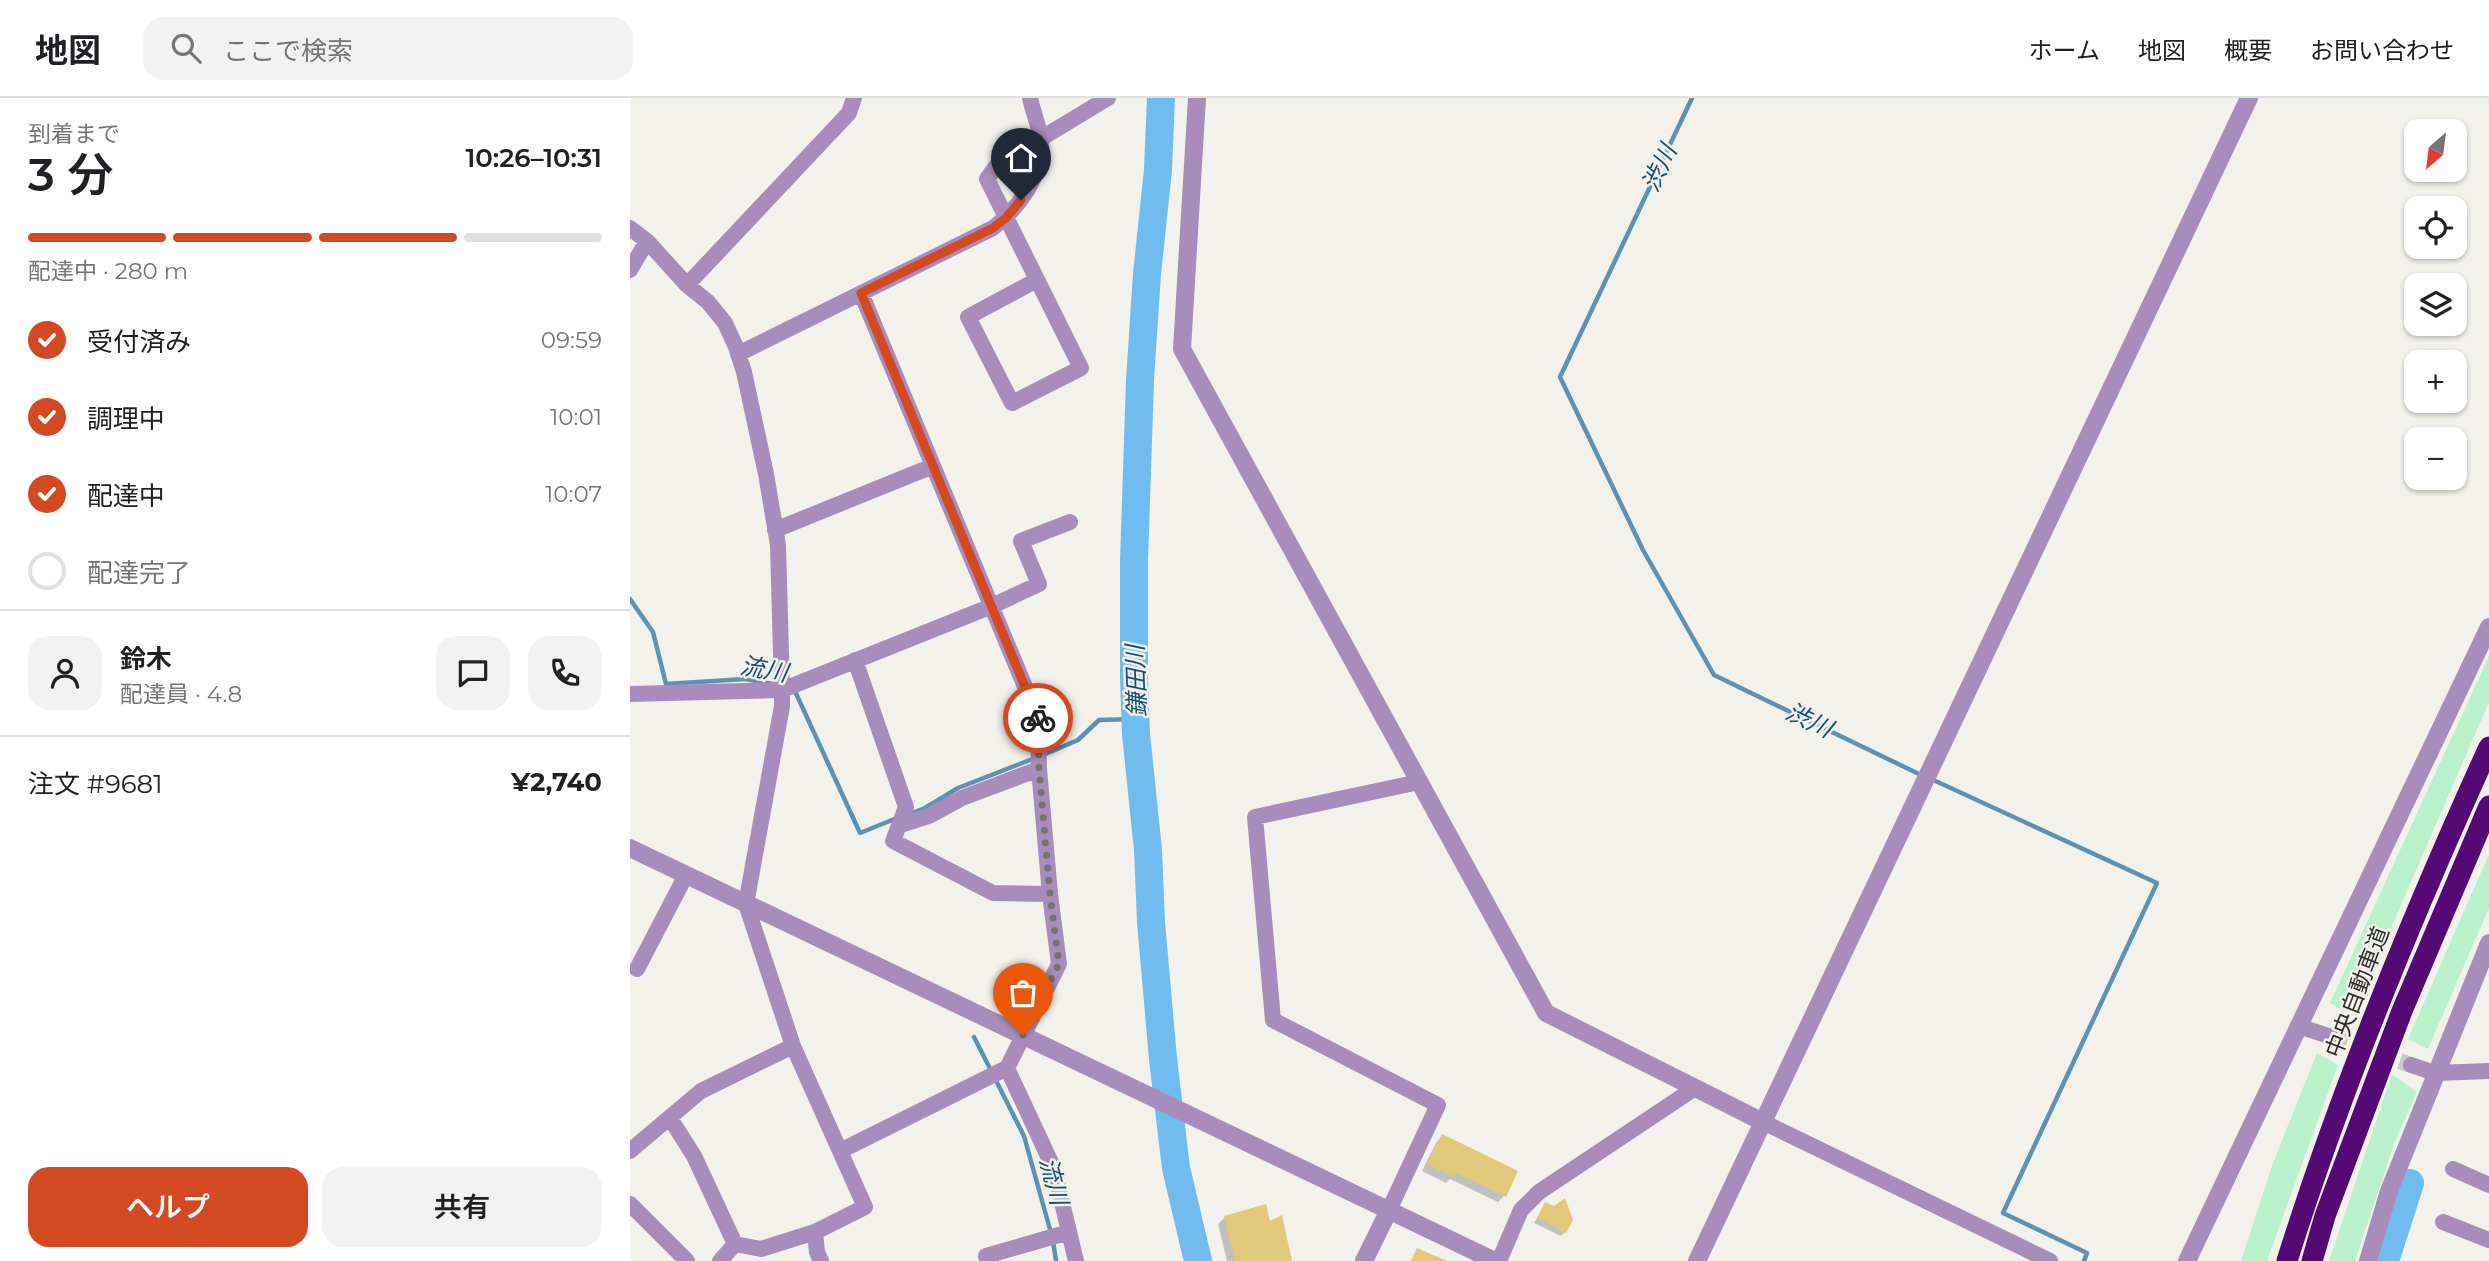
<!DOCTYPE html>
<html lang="ja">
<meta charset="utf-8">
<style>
:root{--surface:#fff;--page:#f2f2f2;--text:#202124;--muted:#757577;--line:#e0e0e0;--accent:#d24922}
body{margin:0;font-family:Montserrat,"Noto Sans JP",sans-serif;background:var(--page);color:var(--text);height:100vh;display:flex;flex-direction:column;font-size:26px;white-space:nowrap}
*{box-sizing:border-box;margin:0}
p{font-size:23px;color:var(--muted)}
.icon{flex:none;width:38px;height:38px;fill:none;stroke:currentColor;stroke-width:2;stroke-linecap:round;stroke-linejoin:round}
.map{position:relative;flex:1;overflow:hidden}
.panel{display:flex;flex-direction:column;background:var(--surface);width:630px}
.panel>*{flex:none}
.needle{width:46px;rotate:208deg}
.tools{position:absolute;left:1774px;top:21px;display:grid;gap:14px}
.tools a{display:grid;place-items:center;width:63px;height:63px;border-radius:14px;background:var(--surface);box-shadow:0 2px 5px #0004;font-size:35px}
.pin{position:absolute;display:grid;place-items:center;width:60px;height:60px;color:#fff;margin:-72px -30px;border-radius:50% 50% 50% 0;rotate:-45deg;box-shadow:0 0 7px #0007}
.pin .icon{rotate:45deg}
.courier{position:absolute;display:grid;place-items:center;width:70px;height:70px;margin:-35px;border:5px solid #d24922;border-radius:50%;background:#fff;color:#222;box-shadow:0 2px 9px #0007}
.headline em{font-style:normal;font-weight:600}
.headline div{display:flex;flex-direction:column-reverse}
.headline{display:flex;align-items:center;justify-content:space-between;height:119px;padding:0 28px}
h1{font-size:46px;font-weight:600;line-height:52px}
.bar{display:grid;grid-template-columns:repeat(4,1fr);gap:10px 7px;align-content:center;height:84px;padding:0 28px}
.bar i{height:9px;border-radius:5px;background:var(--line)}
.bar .active{background:var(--accent)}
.bar p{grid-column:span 4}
.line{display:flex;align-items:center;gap:18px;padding:0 28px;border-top:2px solid var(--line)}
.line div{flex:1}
.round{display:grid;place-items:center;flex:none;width:74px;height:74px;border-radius:21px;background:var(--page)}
ol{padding:0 28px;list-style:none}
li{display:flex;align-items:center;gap:21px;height:77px}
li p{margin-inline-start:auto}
li .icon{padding:7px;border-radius:50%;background:var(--accent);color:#fff;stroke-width:4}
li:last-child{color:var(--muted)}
li i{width:38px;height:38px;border:4px solid var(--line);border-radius:50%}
.primary-button{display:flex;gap:14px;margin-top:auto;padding:14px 28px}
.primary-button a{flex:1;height:80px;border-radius:21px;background:var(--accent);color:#fff;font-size:28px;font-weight:600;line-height:80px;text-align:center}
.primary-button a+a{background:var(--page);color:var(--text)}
header{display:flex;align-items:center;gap:42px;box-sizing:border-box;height:98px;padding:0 35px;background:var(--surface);border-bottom:2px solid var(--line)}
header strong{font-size:33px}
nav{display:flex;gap:38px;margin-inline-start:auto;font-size:24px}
.search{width:490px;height:63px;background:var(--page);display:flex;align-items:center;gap:18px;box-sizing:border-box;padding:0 24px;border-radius:21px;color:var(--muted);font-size:26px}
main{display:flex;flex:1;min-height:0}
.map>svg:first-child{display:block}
</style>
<header>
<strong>地図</strong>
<div class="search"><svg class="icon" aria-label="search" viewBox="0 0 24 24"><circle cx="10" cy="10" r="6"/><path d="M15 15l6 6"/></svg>ここで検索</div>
<nav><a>ホーム</a><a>地図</a><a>概要</a><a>お問い合わせ</a></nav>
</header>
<main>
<section class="panel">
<div class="headline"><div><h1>3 分</h1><p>到着まで</p></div><em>10:26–10:31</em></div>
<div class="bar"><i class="active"></i><i class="active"></i><i class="active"></i><i></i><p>配達中 · 280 m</p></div>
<ol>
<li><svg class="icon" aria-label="check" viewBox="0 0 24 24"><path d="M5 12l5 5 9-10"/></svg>受付済み<p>09:59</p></li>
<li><svg class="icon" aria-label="check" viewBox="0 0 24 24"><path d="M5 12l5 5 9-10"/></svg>調理中<p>10:01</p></li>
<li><svg class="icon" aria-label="check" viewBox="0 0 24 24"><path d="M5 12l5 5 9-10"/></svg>配達中<p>10:07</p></li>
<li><i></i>配達完了</li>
</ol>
<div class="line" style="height:126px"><a class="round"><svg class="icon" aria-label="person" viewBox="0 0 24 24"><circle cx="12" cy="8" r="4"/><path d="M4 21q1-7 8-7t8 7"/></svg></a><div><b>鈴木</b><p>配達員 · 4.8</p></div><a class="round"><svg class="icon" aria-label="chat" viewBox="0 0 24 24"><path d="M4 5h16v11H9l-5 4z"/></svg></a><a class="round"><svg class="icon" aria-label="phone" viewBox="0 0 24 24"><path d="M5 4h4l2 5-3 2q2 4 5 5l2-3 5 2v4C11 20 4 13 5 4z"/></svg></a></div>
<div class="line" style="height:91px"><div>注文 #9681</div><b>¥2,740</b></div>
<div class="primary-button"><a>ヘルプ</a><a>共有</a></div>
</section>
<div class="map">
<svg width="1859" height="1163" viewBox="0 0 1859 1163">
<rect width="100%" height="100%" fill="#f3f1eb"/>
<path fill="#b9f2ca" d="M 1859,558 L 1859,604 L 1723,918 L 1700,905 Z
M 1859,756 L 1859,810 L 1798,951 L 1778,941 Z
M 1687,955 L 1708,967 L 1637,1163 L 1611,1163 L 1643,1065 Z
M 1762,976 L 1787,994 L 1764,1046 L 1725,1163 L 1699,1163 Z"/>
<path fill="#0003" d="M 812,1038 L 874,1098 L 868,1104 L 820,1081 L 816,1085 L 792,1073 L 806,1045 Z
M 916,1106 L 935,1134 L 931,1138 L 904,1125 Z
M 594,1120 L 639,1125 L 660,1163 L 597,1163 L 588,1126 Z"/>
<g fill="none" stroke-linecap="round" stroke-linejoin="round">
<path stroke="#5e92b4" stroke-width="4.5" d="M 1062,0 L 930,279 L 1013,452 L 1084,577 L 1291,677
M 0,501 L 23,534 L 36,586 L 115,581 L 143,586
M 164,591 L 230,735 L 267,720
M 413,657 L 448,642 L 469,622 L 506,621
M 1299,680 L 1527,785 L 1373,1115 L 1457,1155 L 1454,1163
M 279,716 L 295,710 L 328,690 L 405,660
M 344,939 L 394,1038 L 421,1135
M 423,1143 L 426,1163"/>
<path stroke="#71bcee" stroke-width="28" d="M 531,0 L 528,72 L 517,176 L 510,282 L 504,464 L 504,580 L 506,636 L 518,752 L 521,824 L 533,961 L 546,1070 L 568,1163
M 1755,1163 L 1780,1085"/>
</g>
<path fill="#e2c879" d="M 812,1036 L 888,1073 L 876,1099 L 826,1075 L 824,1079 L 797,1066 Z
M 935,1100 L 943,1122 L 936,1135 L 907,1120 L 915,1104 L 924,1108 Z
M 636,1106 L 640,1123 L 652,1117 L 662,1163 L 605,1163 L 594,1118 Z
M 787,1150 L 817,1163 L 781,1163 Z"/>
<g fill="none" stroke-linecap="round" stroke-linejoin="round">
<path stroke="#cccac5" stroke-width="16" stroke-dasharray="16 8" stroke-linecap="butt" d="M 1702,939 L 1781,967"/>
<path stroke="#a88cbb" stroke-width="16" d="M 0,130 L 17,143 L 57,187 L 78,204 L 95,225 L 106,249 L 114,274 L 136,376 L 148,447 L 152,592 L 152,608 L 116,806 L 163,948 L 235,1109 L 185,1134 L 131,1151 L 105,1146
M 0,172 L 17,143
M 407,182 L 338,219 L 382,305 L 451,270 L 357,81 L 367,67 L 478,0
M 57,187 L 219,15 L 224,0
M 108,256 L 363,130 C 388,111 414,76 411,42 C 409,28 403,14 400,0
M 145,432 L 303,368
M 225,562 L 276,709 L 263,743 L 363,795 L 420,796
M 0,596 L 152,592 L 362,508 L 409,486 L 391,443 L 440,424
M 271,727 L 299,718 L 332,700 L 409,671
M 7,871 L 56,777
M 1668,928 L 1702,939
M 1781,967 L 1805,975 L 1859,973
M 377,970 L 424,1071 L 446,1163
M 40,1020 L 64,1058 L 105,1146
M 1133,1024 L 1420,1163
M 0,1053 L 71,993 L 163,948
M 210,1053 L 377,970 L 429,866 L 420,796 L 409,671 L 408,620 L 231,195
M 1823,1071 L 1859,1087
M 0,1106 L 57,1163
M 759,1112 L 808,1007 L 643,922 L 625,719 L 789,684
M 1813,1124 L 1859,1142
M 185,1134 L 187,1154 L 191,1163
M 90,1163 L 105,1146
M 357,1163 L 356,1158 L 439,1134
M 869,1163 L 891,1112 L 909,1094 L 1065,990"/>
<path stroke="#a88cbb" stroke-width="18" d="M 567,0 L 552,251 L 916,915 L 1133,1024
M 0,750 L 865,1163
M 734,1163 L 759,1112
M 1067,1163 L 1619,0
M 1557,1163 L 1859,529
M 1738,1163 L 1759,1093 L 1859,845"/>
<path stroke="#540975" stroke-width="21" d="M 1657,1163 C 1712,987 1783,816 1859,649
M 1682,1163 L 1695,1118 L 1772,913 L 1859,708"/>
</g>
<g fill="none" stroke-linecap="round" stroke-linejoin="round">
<path stroke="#747370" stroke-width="7" stroke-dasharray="0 12.6" d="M 393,937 L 429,866 L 420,796 L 409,671 L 408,620"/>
<path stroke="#d24922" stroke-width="9" d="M 391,102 L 376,120 L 363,130 L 231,195 L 408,620"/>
</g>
<g text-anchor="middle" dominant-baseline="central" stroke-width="5" stroke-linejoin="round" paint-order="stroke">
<g font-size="23" fill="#302f2d" stroke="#f3f1eb">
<text transform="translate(1727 894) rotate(-69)">中央自動車道</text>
</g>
<g font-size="24" font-style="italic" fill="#175173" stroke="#f3f1eb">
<text transform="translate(1029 70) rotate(-65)">渋川</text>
<text transform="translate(134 571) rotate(10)">流川</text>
<text transform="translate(506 583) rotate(-92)">鎌田川</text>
<text transform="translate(1179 622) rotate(25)">渋川</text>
<text transform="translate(424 1083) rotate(75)">流川</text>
</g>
</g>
</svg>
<div class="tools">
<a><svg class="needle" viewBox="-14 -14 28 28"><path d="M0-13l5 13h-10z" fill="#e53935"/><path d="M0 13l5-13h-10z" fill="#757577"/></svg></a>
<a><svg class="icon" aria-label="locate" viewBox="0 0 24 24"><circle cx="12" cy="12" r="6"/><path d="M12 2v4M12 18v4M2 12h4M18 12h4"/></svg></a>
<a><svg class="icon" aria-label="layers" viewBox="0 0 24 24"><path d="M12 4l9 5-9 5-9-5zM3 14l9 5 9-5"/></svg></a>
<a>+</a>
<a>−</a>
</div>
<div class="pin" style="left:393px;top:937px;background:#ea580c"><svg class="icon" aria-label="bag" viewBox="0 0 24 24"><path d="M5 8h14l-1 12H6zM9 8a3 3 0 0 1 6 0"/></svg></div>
<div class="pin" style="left:391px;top:102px;background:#1f2937"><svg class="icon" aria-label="home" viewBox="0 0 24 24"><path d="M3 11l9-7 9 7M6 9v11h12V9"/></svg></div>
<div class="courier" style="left:408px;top:620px"><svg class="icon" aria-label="bike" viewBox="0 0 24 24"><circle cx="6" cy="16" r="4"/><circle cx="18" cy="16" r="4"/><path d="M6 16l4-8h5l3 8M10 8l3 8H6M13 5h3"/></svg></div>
</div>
</main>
